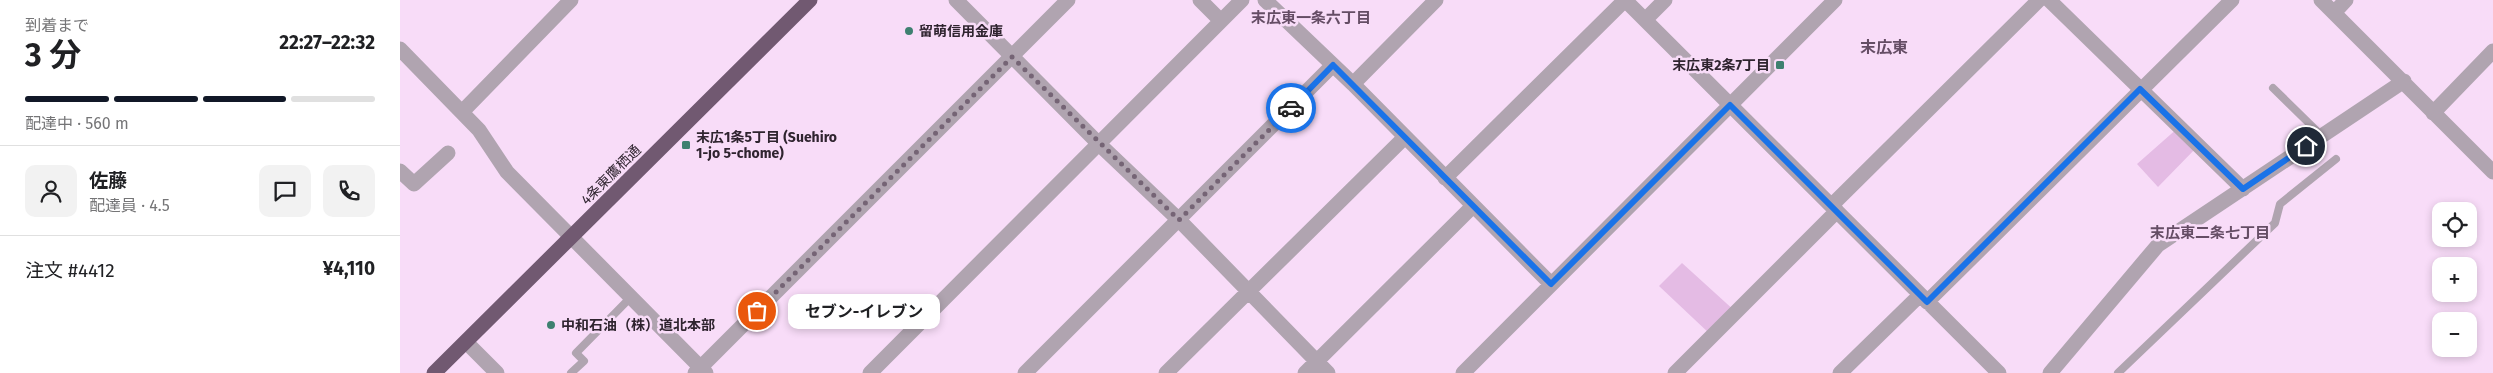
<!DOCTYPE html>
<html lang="ja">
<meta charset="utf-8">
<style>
:root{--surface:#fff;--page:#f2f2f2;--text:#202124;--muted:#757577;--line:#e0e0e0;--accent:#111827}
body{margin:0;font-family:"Fira Sans","Noto Sans JP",sans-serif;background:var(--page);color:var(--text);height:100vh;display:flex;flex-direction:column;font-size:19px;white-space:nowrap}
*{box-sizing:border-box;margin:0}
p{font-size:16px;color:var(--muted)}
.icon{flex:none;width:28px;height:28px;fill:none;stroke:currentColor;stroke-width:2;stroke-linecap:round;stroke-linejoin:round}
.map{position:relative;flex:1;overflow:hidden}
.side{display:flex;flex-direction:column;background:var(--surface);width:400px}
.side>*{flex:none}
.tools{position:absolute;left:2032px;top:202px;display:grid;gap:10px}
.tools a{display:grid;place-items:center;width:45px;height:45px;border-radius:10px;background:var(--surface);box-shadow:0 2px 8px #0003;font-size:25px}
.pin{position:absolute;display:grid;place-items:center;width:42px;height:42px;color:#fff;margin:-21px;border:2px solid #fff;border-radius:50%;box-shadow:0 1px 5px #0007}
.courier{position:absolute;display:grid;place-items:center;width:50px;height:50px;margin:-25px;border:4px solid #1a73e8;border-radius:50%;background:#fff;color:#222;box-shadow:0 1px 6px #0007}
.bubble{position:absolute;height:35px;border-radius:10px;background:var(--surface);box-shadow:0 2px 8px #0003;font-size:16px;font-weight:700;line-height:35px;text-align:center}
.headline em{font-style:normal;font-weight:700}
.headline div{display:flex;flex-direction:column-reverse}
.headline{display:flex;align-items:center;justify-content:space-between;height:85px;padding:0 25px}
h1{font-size:32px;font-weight:700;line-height:38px}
.bar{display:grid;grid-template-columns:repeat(4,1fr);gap:8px 5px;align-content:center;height:60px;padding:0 25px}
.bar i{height:6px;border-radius:4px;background:var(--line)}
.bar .active{background:var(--accent)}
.bar p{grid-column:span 4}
.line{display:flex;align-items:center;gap:12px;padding:0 25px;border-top:1px solid var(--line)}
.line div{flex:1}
.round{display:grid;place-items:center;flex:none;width:52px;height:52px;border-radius:10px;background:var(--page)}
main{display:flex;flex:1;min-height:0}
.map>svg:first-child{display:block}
</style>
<main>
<section class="side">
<div class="headline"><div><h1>3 分</h1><p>到着まで</p></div><em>22:27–22:32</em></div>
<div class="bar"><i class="active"></i><i class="active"></i><i class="active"></i><i></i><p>配達中 · 560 m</p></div>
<div class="line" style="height:90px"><a class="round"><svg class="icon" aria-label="person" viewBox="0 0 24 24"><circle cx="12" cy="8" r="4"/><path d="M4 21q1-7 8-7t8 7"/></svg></a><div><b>佐藤</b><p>配達員 · 4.5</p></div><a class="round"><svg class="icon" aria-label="chat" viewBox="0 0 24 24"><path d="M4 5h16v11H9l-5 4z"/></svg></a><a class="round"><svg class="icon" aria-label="phone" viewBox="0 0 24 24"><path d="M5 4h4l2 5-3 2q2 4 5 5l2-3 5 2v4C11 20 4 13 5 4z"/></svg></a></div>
<div class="line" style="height:65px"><div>注文 #4412</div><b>¥4,110</b></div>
</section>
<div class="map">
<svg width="2093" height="373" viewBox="0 0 2093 373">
<rect width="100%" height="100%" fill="#f8dcf8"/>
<path fill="#e4bbe4" d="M 1779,127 L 1798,146 L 1758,187 L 1737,164 Z
M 1282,263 L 1336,312 L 1311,335 L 1259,286 Z"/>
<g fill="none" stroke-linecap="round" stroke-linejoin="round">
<path stroke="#b0a4b0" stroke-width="8" d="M 1873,88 L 1922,136
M 171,373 L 184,361 L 176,353 L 231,297
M 1718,373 L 1875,223 L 1880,204 L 1936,159"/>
<path stroke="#b0a4b0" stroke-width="15" d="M 556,0 L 699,144 L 779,220 L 928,373
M 800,0 L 821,21
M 865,0 L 953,84 L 1151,284
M 1225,0 L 1599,373
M 1649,0 L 1843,189
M 1921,0 L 2093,172
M 1934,13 L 1946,0
M 1245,20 L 1265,0
M 0,49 L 79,130 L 107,172 L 306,373
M 953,84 L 1036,0
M 62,112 L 171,0
M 2033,113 L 2093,51
M 0,171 L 14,184 L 48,153
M 1045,178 L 1225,0
M 1432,205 L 1639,0
M 1527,302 L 1832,0
M 66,342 L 97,373
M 295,373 L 668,0
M 470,373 L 842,0
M 625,373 L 933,65
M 766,373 L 1005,137
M 905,373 L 1073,206
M 1063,373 L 1435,0
M 1275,373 L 1437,211
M 1440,373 L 1520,295
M 1650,373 L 1758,245 L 2004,81"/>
<path stroke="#715971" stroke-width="15" d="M 34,373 L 410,0"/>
</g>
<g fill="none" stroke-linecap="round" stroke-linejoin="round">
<path stroke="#756475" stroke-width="5" stroke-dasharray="0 9" d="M 357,311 L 612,57 L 779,220 L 891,108"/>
<path stroke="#1a73e8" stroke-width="6" d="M 891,108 L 933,65 L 1151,284 L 1330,105 L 1527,302 L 1740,89 L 1843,189 L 1906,146"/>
</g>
<g fill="#3e8070" stroke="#f8dcf8" stroke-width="2">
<circle cx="509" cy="31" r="5"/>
<rect x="1375" y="60" width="10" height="10" rx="2.5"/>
<rect x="281" y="140" width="10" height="10" rx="2.5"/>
<circle cx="151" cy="325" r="5"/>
</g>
<g text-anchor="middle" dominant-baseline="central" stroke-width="5" stroke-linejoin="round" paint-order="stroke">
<g font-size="14" font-weight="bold" fill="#2f242f" stroke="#f8dcf8" text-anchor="start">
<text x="519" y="31">留萌信用金庫</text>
<text x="1370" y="65" text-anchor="end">末広東2条7丁目</text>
<text x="296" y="137">末広1条5丁目 (Suehiro<tspan x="296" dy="16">1-jo 5-chome)</tspan></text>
<text x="161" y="325">中和石油（株）道北本部</text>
</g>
<g font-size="14" fill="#2f242f" stroke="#f8dcf8">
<text transform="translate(211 175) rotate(-45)">4条東鷹栖通</text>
</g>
<g font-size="15" font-weight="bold" fill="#654d65" stroke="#f8dcf8">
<text x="911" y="18">末広東一条六丁目</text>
<text x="1810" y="233">末広東二条七丁目</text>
</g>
<g font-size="16" font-weight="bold" fill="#654d65" stroke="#f8dcf8">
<text x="1484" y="47">末広東</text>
</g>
</g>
</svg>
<div class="tools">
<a><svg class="icon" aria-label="locate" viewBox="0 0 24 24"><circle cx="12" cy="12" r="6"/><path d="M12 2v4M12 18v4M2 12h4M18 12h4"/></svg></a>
<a>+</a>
<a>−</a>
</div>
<div class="pin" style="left:357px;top:311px;background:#ea580c"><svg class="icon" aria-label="bag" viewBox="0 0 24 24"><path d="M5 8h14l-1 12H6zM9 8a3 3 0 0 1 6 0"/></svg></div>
<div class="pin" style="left:1906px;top:146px;background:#1f2937"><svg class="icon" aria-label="home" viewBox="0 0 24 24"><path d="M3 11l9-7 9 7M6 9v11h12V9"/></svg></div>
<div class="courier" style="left:891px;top:108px"><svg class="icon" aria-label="car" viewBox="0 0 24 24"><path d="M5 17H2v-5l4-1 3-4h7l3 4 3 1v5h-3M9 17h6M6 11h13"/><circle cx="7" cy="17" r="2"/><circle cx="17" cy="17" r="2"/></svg></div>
<div class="bubble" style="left:388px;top:294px;width:152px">セブン-イレブン</div>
</div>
</main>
